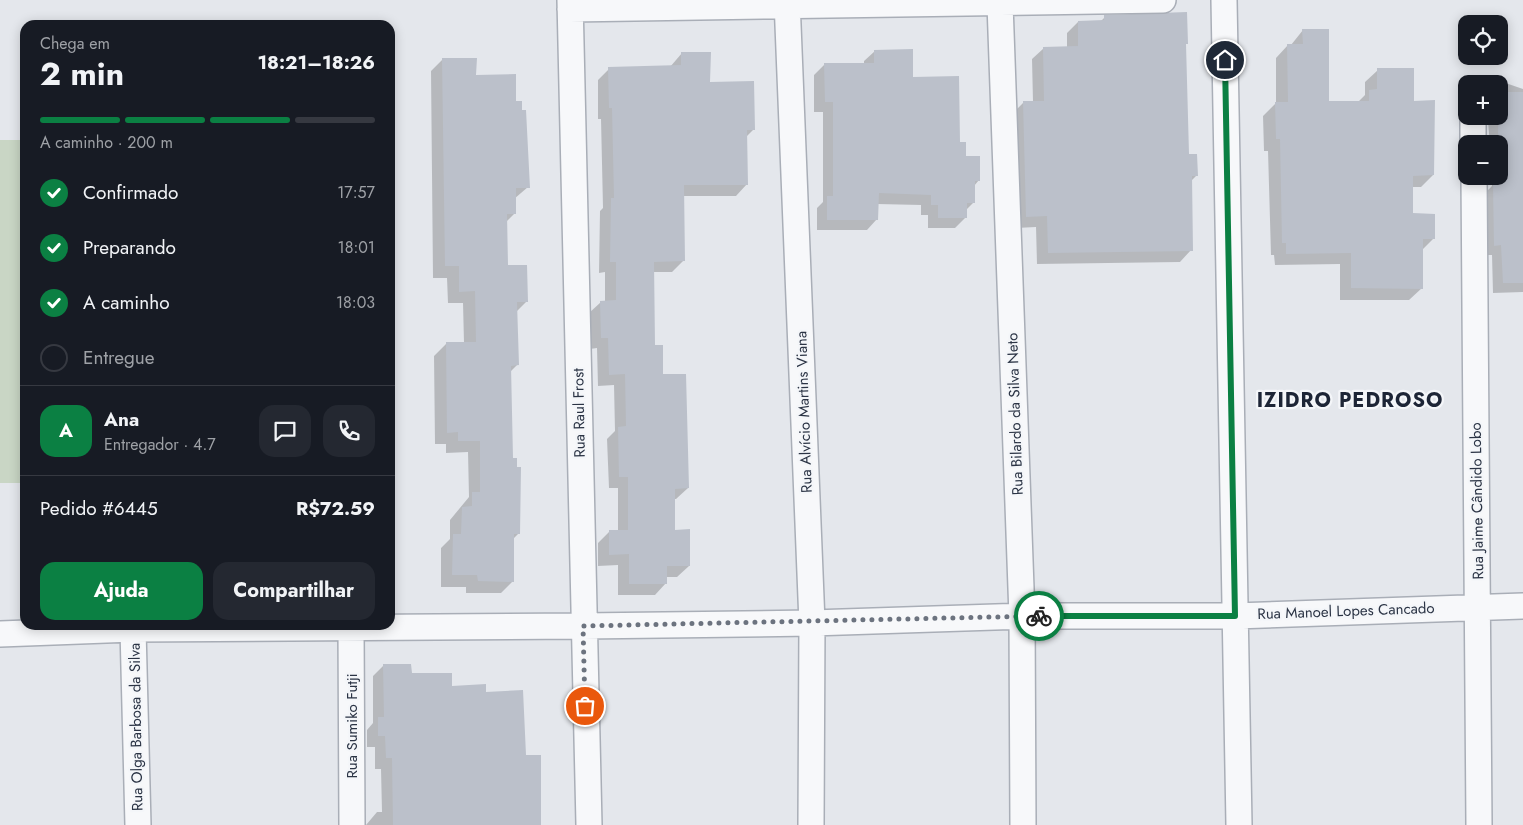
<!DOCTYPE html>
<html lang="pt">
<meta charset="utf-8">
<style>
:root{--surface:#171b24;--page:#242831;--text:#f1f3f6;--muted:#9ea1a6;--line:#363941;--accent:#0b8043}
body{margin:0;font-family:Jost,sans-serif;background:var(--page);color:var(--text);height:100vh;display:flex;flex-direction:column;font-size:19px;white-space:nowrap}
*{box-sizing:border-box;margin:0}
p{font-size:16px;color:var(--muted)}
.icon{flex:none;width:28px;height:28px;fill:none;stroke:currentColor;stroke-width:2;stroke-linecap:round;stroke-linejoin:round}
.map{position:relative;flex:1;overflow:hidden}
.details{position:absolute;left:20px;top:20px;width:375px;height:610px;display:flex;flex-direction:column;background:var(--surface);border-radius:15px;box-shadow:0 2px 12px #0003}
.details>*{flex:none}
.fabs{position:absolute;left:1458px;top:15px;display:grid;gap:10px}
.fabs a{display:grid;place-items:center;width:50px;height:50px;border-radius:10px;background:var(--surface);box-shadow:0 2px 12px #0003;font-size:25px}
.pin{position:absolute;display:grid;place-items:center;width:42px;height:42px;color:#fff;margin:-21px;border:2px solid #fff;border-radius:50%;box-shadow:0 1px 5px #0007}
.courier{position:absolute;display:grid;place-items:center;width:50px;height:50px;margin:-25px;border:4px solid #0b8043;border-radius:50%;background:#fff;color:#222;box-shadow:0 1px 6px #0007}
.overview em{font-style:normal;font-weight:700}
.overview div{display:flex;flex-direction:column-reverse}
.overview{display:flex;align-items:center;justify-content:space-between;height:85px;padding:0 20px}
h1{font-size:32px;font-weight:700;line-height:38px}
.bar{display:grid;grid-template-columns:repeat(4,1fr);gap:8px 5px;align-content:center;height:60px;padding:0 20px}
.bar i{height:6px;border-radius:4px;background:var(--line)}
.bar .active{background:var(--accent)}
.bar p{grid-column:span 4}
.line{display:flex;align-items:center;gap:12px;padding:0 20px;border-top:1px solid var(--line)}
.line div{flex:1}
.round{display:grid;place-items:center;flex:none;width:52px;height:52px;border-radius:15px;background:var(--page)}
ol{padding:0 20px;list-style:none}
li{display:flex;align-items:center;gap:15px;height:55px}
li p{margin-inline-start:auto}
li .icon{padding:5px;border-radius:50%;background:var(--accent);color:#fff;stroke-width:4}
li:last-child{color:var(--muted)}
li i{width:28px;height:28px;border:2px solid var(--line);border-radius:50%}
.button{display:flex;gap:10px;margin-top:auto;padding:10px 20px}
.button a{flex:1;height:58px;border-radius:15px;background:var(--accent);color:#fff;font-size:20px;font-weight:700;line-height:58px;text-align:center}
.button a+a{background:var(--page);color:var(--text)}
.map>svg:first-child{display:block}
</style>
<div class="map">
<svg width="1523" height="825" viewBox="0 0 1523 825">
<rect width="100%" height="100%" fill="#e4e7ec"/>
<path fill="#c9d6c5" d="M 0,140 L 25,140 L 25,483 L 0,483 Z"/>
<path fill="#0003" d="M 1105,17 L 1184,46 L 1188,155 L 1196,176 L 1190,182 L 1191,250 L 1180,262 L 1037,264 L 1036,227 L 1015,228 L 1012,114 L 1023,103 L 1033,102 L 1032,59 L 1044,48 L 1067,47 L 1067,33 L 1078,22 L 1100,22 Z
M 1303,30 L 1328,102 L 1358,102 L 1365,95 L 1365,82 L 1378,70 L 1413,102 L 1433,175 L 1421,187 L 1412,187 L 1411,215 L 1433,239 L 1421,251 L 1422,288 L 1409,300 L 1340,300 L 1340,264 L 1275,265 L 1274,255 L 1271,255 L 1268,151 L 1264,151 L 1263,116 L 1276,103 L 1276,58 L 1288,45 L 1291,45 Z
M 875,51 L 912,78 L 958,144 L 979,180 L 974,186 L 974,202 L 966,210 L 966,217 L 955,228 L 928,228 L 928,215 L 921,215 L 921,205 L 877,204 L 877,219 L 867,230 L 817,230 L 817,208 L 823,202 L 823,112 L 814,112 L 814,75 L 825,64 L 864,64 L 864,61 Z
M 682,53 L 754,129 L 746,137 L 747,184 L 736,196 L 683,196 L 684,260 L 672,272 L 653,272 L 654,346 L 688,488 L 676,499 L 673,499 L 674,531 L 689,566 L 677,577 L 666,577 L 666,583 L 655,595 L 618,595 L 618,565 L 598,566 L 598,543 L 609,532 L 618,532 L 618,488 L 609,488 L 607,439 L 615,431 L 614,385 L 598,386 L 597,348 L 590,349 L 589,313 L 601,302 L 605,302 L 605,272 L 599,273 L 600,211 L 603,208 L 601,119 L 598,119 L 598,80 L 609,69 L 670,67 Z
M 443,59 L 475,76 L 515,103 L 528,187 L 514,199 L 515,213 L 506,222 L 506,266 L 527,301 L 516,312 L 517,365 L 510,372 L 512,459 L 519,533 L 513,539 L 513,581 L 501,593 L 466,593 L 466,587 L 441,587 L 441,548 L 450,539 L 450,520 L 469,497 L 468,452 L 446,453 L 446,444 L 435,444 L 434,356 L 446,344 L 464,343 L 463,303 L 448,303 L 447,278 L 433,278 L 431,71 Z
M 1491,78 L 1523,89 L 1523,292 L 1493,293 L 1492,255 L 1484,255 L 1483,195 L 1492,186 L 1491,176 L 1499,176 L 1499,144 L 1490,144 L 1488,122 L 1482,122 L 1482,116 L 1499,116 L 1499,84 L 1485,84 Z
M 384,665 L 451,687 L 485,693 L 525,757 L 540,825 L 366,825 L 377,812 L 382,812 L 381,769 L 375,769 L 375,747 L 367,747 L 367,730 L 373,723 L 373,676 Z"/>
<path fill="#bbc0ca" d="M 1187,12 L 1188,44 L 1186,44 L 1189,154 L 1197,154 L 1198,176 L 1192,176 L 1193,251 L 1048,253 L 1047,216 L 1026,217 L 1023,101 L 1044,101 L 1043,47 L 1078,46 L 1078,21 L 1104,20 L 1104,15 Z
M 1302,29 L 1329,29 L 1329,101 L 1369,101 L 1369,90 L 1377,89 L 1377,68 L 1414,68 L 1414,101 L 1435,100 L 1434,175 L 1413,176 L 1413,213 L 1435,214 L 1435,239 L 1423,239 L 1423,289 L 1351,288 L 1351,253 L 1286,254 L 1286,243 L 1282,243 L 1280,139 L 1276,139 L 1275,102 L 1288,102 L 1287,44 L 1303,44 Z
M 913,49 L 913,77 L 959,76 L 960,142 L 966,142 L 966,156 L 980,156 L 980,181 L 975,181 L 975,203 L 967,203 L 967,218 L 938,218 L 938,205 L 931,205 L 931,195 L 879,193 L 878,220 L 827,220 L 827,196 L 833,196 L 833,102 L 825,102 L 824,63 L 874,63 L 874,50 Z
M 681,52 L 711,52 L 710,82 L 754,81 L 755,130 L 747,130 L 748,185 L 684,185 L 685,261 L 654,262 L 655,345 L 663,345 L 663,374 L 686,374 L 689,488 L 675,489 L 675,530 L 690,529 L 690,566 L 667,566 L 667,584 L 629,584 L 629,554 L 609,555 L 609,530 L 628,530 L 628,477 L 619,477 L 618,427 L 626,426 L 625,374 L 609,375 L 608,338 L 601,338 L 600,301 L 616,300 L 616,262 L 610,262 L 611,198 L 614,198 L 612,108 L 609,108 L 608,67 L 681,65 Z
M 442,58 L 477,58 L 476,75 L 516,74 L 516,101 L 522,101 L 522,110 L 526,110 L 530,188 L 516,188 L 516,214 L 507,214 L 508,265 L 527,265 L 528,302 L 517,302 L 519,365 L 511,366 L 513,458 L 517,458 L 517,467 L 521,467 L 520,534 L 514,534 L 514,582 L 478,581 L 477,575 L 452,575 L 453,534 L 461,534 L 462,507 L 472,506 L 472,492 L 480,492 L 480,441 L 458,441 L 458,432 L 447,433 L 446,342 L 476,342 L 475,291 L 459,292 L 459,266 L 445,266 Z
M 1499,92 L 1523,92 L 1523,283 L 1503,283 L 1501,245 L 1494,246 L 1493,184 L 1502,184 L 1498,132 Z
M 383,664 L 411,664 L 412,673 L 452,673 L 452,686 L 486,684 L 486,692 L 523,690 L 526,755 L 541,755 L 541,825 L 393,825 L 392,758 L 386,758 L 385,736 L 378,736 L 378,717 L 384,717 Z"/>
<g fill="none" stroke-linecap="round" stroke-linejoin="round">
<defs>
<path id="minor" d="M 570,0 L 589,825
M 787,0 L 812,623 L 811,825
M 1224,0 L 1239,825
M 1000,4 L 1022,616 L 1023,825
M 570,9 L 1163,0
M 1473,116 L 1473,144
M 1474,176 L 1479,825
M 351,626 L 352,825
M 133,629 L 138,825
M 0,634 L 133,629 L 583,626 L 812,623 L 1022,616 L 1235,616 L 1523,606"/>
</defs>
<use href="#minor" stroke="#a9aeb7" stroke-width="28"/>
<use href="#minor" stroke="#f7f8fa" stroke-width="25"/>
</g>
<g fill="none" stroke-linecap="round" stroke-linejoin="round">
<path stroke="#6c737f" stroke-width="5" stroke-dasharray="0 9" d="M 585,706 L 583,626 L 1039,616"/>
<path stroke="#0b8043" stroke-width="6" d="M 1039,616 L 1235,616 L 1225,60"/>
</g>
<g text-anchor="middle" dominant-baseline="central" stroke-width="4.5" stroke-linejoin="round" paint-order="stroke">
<g font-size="15" fill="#2b3445" stroke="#f4f6f9">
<text transform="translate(804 412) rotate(-92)">Rua Alvício Martins Viana</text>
<text transform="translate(579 413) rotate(-91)">Rua Raul Frost</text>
<text transform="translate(1015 414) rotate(-92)">Rua Bilardo da Silva Neto</text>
<text transform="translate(1477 501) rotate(-91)">Rua Jaime Cândido Lobo</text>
<text transform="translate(1346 611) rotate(-2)">Rua Manoel Lopes Cancado</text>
<text transform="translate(352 726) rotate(-90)">Rua Sumiko Futji</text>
<text transform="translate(136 727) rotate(-91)">Rua Olga Barbosa da Silva</text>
</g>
<g font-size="20" font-weight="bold" letter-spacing="1" fill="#1d2536" stroke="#f4f6f9">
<text x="1350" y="400">IZIDRO PEDROSO</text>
</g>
</g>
</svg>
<div class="fabs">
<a><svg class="icon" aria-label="locate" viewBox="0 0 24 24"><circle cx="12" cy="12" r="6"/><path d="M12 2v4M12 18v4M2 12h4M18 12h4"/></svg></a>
<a>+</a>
<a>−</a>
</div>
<div class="pin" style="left:585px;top:706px;background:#ea580c"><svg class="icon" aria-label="bag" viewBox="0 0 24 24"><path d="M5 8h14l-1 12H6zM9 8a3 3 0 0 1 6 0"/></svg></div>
<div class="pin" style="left:1225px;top:60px;background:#1f2937"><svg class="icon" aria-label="home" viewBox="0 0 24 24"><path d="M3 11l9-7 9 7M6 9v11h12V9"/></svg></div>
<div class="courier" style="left:1039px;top:616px"><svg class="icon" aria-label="bike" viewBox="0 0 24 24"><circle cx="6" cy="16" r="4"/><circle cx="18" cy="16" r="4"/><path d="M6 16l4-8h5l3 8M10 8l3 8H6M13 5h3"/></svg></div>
<section class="details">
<div class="overview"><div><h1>2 min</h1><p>Chega em</p></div><em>18:21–18:26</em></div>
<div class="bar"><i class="active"></i><i class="active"></i><i class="active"></i><i></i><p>A caminho · 200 m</p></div>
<ol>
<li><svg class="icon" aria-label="check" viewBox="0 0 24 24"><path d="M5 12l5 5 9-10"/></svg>Confirmado<p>17:57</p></li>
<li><svg class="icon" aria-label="check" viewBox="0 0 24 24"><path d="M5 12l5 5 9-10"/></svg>Preparando<p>18:01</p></li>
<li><svg class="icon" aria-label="check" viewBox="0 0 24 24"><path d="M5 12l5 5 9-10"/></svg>A caminho<p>18:03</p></li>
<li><i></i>Entregue</li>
</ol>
<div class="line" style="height:90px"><b class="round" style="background:var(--accent);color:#fff">A</b><div><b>Ana</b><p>Entregador · 4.7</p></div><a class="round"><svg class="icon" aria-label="chat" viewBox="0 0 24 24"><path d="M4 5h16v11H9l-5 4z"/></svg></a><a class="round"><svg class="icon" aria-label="phone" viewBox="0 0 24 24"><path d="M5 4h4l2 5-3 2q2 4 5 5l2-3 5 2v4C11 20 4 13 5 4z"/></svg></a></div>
<div class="line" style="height:65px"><div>Pedido #6445</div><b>R$72.59</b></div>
<div class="button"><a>Ajuda</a><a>Compartilhar</a></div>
</section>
</div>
